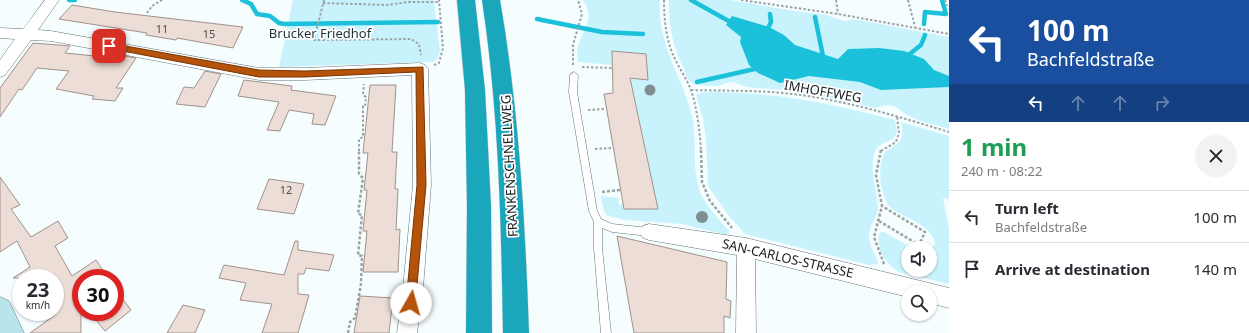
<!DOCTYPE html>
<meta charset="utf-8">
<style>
:root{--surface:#fff;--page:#f2f2f3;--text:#2b2b33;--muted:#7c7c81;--line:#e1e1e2}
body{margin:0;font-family:"Noto Sans",sans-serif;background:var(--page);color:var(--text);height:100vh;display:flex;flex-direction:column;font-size:15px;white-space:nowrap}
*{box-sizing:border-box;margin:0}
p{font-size:13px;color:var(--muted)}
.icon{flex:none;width:22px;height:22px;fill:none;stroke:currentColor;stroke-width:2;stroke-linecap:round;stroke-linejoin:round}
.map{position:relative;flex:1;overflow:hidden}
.sheet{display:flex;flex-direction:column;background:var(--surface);width:300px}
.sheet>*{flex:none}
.banner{background:#1a4fa0;color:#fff;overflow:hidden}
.buttons{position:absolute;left:901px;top:241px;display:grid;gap:8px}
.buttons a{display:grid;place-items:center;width:36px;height:36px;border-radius:50%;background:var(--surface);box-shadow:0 1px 3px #0004;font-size:20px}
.speed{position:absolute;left:12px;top:269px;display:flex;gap:8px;font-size:20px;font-weight:700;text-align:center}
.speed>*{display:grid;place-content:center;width:52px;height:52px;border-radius:50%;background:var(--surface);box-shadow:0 1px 3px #0004;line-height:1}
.speed small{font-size:10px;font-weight:400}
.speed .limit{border:6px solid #d22;background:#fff;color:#111}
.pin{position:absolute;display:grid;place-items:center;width:34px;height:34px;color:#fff;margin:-17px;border-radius:8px;box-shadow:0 2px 6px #0006}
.me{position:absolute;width:44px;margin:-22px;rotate:7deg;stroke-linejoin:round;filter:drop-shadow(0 0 3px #0008)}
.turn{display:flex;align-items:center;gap:14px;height:84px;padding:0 12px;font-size:18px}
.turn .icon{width:52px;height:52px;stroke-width:2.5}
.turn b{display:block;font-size:28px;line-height:34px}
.lanes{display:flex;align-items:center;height:38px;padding:0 12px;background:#0003;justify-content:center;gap:20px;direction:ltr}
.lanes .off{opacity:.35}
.round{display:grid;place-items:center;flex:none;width:42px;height:42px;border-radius:21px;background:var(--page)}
.summary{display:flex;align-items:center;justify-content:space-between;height:68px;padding:0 12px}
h1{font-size:24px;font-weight:700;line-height:30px;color:#1e9e55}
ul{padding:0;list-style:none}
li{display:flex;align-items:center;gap:12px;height:52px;padding:0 12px;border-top:1px solid var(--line)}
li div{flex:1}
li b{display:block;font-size:15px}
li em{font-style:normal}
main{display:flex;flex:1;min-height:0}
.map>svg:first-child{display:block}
</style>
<main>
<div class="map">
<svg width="949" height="333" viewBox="0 0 949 333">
<rect width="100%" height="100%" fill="#f6fdfe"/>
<path fill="#c8f3fc" d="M293,0H434L440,51L437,59L432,62L279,67Z
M583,0H660C657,48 684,77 693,120C697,145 691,172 702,196C709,209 720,221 730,232L726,235L682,224L625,220L606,215L603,207L601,196L618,198L619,205L623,204L624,209H658L634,94L630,93L628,78L648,80L646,54L612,51V65L578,62C578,59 577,55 577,52C578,34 598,21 583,0Z
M669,0H730L795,11L826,15L844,21L853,19L875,23L949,37V129C937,125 924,123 913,118C897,112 898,100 876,108L797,91L746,87L734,82L725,83L719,86L694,85C688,81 686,75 684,69C673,47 668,25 669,0Z
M703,92C769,91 831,103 895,120L897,132L893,139C890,141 885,142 882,144C863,155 879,194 878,209C877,217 872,222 870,229C866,240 874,252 878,262L877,264L869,265L745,234L729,216L708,186L706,138L703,119L696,95Z
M901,122L949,136V199L943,198L949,229V284L899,272C886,264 877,251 879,235L881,232H884L912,248H908V270H930V248L935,244C931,223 904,219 890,207C879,192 877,168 885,152C900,142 905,142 901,122Z"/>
<path fill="#1bc1da" d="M732,16L769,27L784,35L795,45L838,59L848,49L879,48L904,51L924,59L934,70L949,76V87L881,90L860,82L809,76L780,83L758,73L749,65L740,42L741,37L726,25Z"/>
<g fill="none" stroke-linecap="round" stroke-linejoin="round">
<path stroke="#1bc1da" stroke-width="4.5" d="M69,0H75
M242,0L251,4L257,14L270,16L279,23L284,24L438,22
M691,0L734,24
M815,17L824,61
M537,19L602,32L643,34
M924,24L925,12L946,14L942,0
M766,32L771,22L770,14
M906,57L921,45L925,35
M697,82L759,68"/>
</g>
<path fill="#ecddd6" stroke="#9f928b" d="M72,5L115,12L243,27L233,48L177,38L176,40L146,35L147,33L59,19Z
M33,43L70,46L65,53L95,56L98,51L136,58L116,88H123L115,101L92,99L94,96L56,89L69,71L37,68L22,90L19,89L0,117V88Z
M612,51L646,54L648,80L630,78L658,209H624L604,94L613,93Z
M205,71L221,74L205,107L176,104L184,87L194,88Z
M244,80L292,86L291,90L336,96L325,125L312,124L314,114L289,110L280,131L267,130L279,102L238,96Z
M370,85H396L392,152H397L395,189H398L396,230L400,229L398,272H363L367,231H363L367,190H364L368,153H363Z
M0,177L20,205L11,209L31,237L58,221L68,238L55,246L72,276L96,260L108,278H81V333H30L55,315V278H13L30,267L17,241L0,252Z
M269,179L304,184L294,214L257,209Z
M617,236L727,262L726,299L731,301L730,318L724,316V333H634Z
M295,241H298V250L334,255L329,271L306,268L304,274H298V294L309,295L298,333H262L272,304L240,300L246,283L219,278L224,265L284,275Z
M115,289L131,310L105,331L94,318L102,312H115Z
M360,296L393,298L389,333H354Z
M183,305L205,310L195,333H167Z"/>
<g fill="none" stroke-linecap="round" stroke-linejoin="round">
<defs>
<path id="lane" d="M574,72L578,75L577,92L597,211L601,219L612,224L649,228L652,229L653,232L652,235L649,236L612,232L602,228V248L611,333H601L594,248V222L589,211L569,92L570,75Z"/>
<path id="street" d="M45,0H59L38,30L51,31L259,68H305L420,63L425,65L428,69L431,185L423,288L417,333H397L403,288L413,185L412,75L305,80H259L51,41L31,40L5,75L0,77V60L15,39L0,38V28L23,29Z
M649,224L746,238L949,288V308L930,303V292H908V297L755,259L756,333H736L737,255L649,240L643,238L640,232L643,226Z"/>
<path id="secondary" d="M0,297L9,301L24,333H0Z"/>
<path id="highway" d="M457,0H475L485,90L491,207L492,333H466L467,207L465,90Z
M482,0H500C519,110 525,221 529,333H503C501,221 499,111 482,0Z"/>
</defs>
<use href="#lane" stroke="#637275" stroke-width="1"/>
<use href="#street" stroke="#637275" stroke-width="1"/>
<use href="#secondary" stroke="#637275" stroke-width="1"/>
<use href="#highway" stroke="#d5d6d7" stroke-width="1"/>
<path stroke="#9ca3a4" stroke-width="2" stroke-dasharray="2.5 2" stroke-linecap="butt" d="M324,0L314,40L411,39L419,44L421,55
M664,0C664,20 666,39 674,57C679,68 687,79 691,90C697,108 700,132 701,151
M741,0L838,14L949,34
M836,0L838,14
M908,0L915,27
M945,0L947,6
M323,3L387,5L408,2H439
M147,13L152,6L162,0
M434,65L439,63L443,48L439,0
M573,65V45L582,14L578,0
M582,67L612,68
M691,90C728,91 765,90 801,95C851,102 900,117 949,132
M588,110L606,109
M595,149L613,148
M359,151V139L363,137V106H365L366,97L363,95L364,84
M881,151L896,142L899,133L897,116"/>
<path stroke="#9ca3a4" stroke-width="2.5" stroke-dasharray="3 2" stroke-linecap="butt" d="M701,150L702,182L710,201L732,228
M881,150L876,175L882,206L874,237L884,264
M602,192L620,190
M879,221L919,245L925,232L882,206
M348,333L350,322L355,318L361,284L362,256L358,255L362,215L358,214L363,178L359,174V150"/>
<use href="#lane" fill="#fff" fill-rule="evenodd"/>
<use href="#street" fill="#fff" fill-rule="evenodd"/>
<use href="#secondary" fill="#bae4eb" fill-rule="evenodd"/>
<use href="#highway" fill="#1aa6bb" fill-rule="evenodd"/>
</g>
<g fill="#7e8e91">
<circle cx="650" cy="90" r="5.5"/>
<circle cx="702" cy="217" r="6"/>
</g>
<path fill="#b45309" stroke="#753606" d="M109,43L259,70L305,71L423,67L426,185L415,307L411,308L408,307L406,303L417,185L416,72L305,77H259L107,48V44Z"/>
<g text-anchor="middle" stroke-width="3.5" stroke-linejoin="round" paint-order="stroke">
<g font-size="11" fill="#4d4e4e">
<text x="162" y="33">11</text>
<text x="209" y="38">15</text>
<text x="286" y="194">12</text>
</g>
<g font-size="13" fill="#1c3438" stroke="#fff">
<text x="320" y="38">Brucker Friedhof</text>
</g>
<g font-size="13" fill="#181e20" stroke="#fff">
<text transform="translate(823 91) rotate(10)" y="5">IMHOFFWEG</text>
<text transform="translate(509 166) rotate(-93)" y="5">FRANKENSCHNELLWEG</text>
<text transform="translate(788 258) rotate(13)" y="5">SAN-CARLOS-STRASSE</text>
</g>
</g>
</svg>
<div class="buttons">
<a><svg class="icon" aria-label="sound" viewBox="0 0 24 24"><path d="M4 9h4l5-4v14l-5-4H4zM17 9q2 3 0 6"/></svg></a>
<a><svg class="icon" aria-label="search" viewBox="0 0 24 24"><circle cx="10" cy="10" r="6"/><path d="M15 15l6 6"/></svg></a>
</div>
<div class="speed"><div>23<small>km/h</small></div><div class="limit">30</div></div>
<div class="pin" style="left:109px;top:46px;background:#d93025"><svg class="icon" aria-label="arrive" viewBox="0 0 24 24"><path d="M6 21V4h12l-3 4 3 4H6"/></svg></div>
<svg class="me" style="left:411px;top:303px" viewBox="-20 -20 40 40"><circle r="19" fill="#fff"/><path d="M0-13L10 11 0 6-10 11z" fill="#b45309"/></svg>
</div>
<section class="sheet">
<div class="banner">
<div class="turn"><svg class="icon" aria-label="left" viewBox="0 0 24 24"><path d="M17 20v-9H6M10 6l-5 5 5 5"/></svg><div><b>100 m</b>Bachfeldstraße</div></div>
<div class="lanes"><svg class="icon" aria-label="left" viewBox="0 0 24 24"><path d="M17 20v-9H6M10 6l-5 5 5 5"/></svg><svg class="icon off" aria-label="ahead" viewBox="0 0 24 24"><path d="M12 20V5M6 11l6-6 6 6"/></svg><svg class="icon off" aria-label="ahead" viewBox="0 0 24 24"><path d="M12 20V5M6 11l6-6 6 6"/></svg><svg class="icon off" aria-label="right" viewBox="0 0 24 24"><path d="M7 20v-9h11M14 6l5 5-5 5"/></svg></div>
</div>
<div class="summary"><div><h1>1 min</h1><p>240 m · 08:22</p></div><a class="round"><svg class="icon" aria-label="close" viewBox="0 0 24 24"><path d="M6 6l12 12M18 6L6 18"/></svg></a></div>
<ul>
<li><svg class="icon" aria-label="left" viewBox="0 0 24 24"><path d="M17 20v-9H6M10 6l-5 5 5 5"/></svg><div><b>Turn left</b><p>Bachfeldstraße</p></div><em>100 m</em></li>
<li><svg class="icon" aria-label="arrive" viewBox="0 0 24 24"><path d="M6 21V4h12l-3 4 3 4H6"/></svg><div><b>Arrive at destination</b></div><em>140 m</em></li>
</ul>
</section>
</main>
